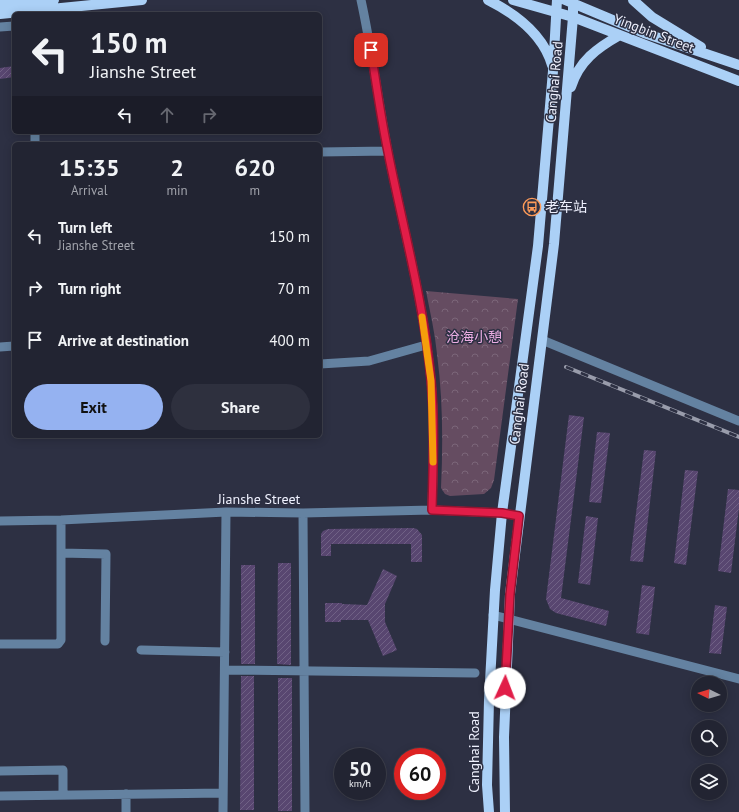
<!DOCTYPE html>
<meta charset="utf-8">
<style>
:root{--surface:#222432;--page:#2e303e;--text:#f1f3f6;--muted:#a2a4ac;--line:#3f414d;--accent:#95b2f1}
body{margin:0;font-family:"PT Sans","Noto Sans SC",sans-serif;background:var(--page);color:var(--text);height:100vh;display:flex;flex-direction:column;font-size:15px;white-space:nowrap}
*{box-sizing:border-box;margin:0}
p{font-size:13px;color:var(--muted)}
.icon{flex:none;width:22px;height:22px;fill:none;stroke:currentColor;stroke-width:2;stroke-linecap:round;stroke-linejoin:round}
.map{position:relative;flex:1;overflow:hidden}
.sheet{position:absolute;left:12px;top:142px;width:310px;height:296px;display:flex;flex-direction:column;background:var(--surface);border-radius:6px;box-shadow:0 2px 10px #0003,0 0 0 1px var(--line)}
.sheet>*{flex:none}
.banner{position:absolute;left:12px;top:12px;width:310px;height:122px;border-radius:6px;box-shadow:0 2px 10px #0003,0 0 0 1px var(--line);background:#222432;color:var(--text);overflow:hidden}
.needle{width:26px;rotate:275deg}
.buttons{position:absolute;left:691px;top:676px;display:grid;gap:8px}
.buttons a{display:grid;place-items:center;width:36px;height:36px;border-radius:50%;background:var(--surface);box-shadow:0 2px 10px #0003,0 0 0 1px var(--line);font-size:20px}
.speed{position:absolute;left:334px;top:748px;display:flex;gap:8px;font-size:20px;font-weight:700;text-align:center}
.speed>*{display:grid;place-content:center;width:52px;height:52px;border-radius:50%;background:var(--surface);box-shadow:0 2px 10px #0003,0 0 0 1px var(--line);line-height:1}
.speed small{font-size:10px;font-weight:400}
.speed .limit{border:6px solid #d22;background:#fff;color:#111}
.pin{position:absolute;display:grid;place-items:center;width:34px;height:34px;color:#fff;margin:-17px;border-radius:8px;box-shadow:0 2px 6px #0006}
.me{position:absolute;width:44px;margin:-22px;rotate:2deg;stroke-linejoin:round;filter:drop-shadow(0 0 3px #0008)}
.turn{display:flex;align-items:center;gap:14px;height:84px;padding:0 12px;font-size:18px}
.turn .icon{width:52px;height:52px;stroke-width:2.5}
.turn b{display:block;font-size:28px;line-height:34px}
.lanes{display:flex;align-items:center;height:38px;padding:0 12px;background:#0003;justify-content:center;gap:20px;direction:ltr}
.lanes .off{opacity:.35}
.eta{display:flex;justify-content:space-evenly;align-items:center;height:68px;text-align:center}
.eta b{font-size:24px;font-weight:700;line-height:28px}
.action{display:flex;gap:8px;margin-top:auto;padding:8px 12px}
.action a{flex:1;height:46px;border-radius:24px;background:var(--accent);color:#111;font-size:16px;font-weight:700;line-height:46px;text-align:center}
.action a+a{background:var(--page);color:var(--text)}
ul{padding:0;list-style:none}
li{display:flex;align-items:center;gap:12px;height:52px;padding:0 12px}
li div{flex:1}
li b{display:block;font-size:15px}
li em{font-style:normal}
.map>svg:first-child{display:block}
</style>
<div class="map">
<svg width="739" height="812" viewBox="0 0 739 812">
<defs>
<pattern id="park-crowns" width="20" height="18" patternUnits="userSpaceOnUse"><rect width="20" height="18" fill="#654c61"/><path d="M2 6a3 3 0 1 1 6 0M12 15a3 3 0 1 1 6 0" fill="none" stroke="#7b6679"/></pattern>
<pattern id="building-hatch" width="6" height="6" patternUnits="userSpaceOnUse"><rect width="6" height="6" fill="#584670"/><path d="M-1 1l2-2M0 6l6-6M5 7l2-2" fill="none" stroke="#706185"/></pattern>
</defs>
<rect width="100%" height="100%" fill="#2d3043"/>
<path fill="url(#park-crowns)" d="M426,291L518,299L494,480L491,488L484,494L450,496L445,494L441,488C443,444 443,399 437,354C435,333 430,312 426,291Z"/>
<path fill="url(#building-hatch)" d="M14,66V77L0,79V68Z
M569,415L584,417L561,598L609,611L606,626L556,613L550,609L546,599Z
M597,432L610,433L601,503L589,502Z
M644,450L656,451L643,562L630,561Z
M685,470L698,471L686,565L674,563Z
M728,489L739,490V508L731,573L718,571Z
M586,516L598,518L590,585L578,583Z
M413,528L417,529L422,535V562H411V544H331V556H321V534L323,531L328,529Z
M278,563H291V665L277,664Z
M241,565H255V664H241Z
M383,569L397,576L385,604V622L397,650L383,656L368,620H341V622H325V603H342V604L367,605Z
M642,585L655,587L649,635L636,633Z
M715,605L727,607L721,654L709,653Z
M241,676H254V810H240Z
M278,678H292V811H278Z"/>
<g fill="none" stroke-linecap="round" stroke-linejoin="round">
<path stroke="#6482a1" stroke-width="9" d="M361,0C372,50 378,101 388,152C403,228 424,303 431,380C435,423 433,467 432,510
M0,27L14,26
M35,144V132
M320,152L388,151
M542,340L739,421
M0,347L14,346
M320,364L369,361L426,345
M303,513L305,812
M0,521L61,520L226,512L303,513L432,510L502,513L519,516
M61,553L106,554L105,641
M493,615L739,679
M0,644H58L61,640V520
M141,650L225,652
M225,670L475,673
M0,771L63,770V795
M126,794V812
M0,796L223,793
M223,812L226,512"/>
<path stroke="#abd0f6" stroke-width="10" d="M488,0C516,14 543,34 552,65
M513,0L573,17L739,81
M565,0L644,33L739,65
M633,0L652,17L701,47
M0,5L54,0
M0,14L142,0
M571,87C579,61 597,48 620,35
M489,812L487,785L489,700L495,590L502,513L538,246L553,71L557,0
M505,812L504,737L510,594L554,244L573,17V0"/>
<defs>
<path id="rail" d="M566,367L739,437"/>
</defs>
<use href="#rail" stroke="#999cab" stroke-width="4"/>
<use href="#rail" stroke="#2d3043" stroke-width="2.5" stroke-dasharray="8" stroke-linecap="butt"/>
</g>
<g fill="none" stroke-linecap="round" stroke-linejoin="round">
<defs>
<path id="route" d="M371,50C376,84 381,118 388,152C403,228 424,303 431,380C435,423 433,467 432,510L502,513L519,516L510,594L505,688"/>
</defs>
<use href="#route" stroke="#92132f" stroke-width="10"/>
<use href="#route" stroke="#e11d48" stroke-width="7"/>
<path stroke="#f59e0b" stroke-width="7" d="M422,317L431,381L433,462"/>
</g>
<defs>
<symbol id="bus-ring" viewBox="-11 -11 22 22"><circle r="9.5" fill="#2d3043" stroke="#fe9b59" stroke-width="1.5"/><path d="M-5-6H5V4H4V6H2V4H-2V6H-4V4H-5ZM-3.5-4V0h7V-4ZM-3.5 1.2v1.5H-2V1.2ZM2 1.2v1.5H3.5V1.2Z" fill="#fe9b59"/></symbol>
</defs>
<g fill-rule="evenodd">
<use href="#bus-ring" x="522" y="197" width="20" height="20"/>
</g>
<g text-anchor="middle" stroke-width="3" stroke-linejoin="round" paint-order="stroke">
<g font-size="14" fill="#eef0fd" stroke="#2d3043">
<text transform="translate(654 33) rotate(21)" y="5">Yingbin Street</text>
<text transform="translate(554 82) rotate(-85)" y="5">Canghai Road</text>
<text transform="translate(519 404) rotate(-83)" y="5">Canghai Road</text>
<text x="259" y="504">Jianshe Street</text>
<text transform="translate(474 752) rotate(-90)" y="5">Canghai Road</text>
</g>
<g font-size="14" fill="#eef0fd" stroke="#2d3043" text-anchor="start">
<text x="545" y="212">老车站</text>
</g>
<g font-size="14" fill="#ebade3" stroke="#2d3043">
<text x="474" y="342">沧海小憩</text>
</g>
</g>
</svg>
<div class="buttons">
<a><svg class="needle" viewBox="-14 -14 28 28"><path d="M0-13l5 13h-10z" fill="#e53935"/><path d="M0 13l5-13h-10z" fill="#a2a4ac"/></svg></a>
<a><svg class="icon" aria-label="search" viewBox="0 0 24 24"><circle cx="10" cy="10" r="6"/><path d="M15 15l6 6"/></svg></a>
<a><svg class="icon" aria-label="layers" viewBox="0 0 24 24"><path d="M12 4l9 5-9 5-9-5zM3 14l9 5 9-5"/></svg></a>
</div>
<div class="speed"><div>50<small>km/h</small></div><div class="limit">60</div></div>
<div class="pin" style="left:371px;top:50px;background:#d93025"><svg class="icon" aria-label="arrive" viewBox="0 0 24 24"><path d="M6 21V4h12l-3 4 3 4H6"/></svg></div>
<svg class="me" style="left:505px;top:688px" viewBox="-20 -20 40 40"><circle r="19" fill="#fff"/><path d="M0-13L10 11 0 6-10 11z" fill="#e11d48"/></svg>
<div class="banner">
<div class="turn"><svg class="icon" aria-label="left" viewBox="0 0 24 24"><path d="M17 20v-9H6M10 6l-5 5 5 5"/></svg><div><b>150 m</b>Jianshe Street</div></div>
<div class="lanes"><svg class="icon" aria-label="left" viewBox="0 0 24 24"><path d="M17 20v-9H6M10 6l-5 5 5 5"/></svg><svg class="icon off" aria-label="ahead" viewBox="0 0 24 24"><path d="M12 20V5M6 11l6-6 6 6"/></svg><svg class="icon off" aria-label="right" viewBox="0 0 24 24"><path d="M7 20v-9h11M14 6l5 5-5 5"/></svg></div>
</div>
<section class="sheet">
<div class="eta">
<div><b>15:35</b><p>Arrival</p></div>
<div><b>2</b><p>min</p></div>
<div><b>620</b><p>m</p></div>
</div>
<ul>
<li><svg class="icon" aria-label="left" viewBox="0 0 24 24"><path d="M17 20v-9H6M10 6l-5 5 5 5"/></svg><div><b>Turn left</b><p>Jianshe Street</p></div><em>150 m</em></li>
<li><svg class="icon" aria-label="right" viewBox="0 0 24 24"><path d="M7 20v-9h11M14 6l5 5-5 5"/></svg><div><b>Turn right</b></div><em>70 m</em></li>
<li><svg class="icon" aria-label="arrive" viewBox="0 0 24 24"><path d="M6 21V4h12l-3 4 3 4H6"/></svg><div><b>Arrive at destination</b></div><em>400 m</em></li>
</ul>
<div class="action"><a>Exit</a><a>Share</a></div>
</section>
</div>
